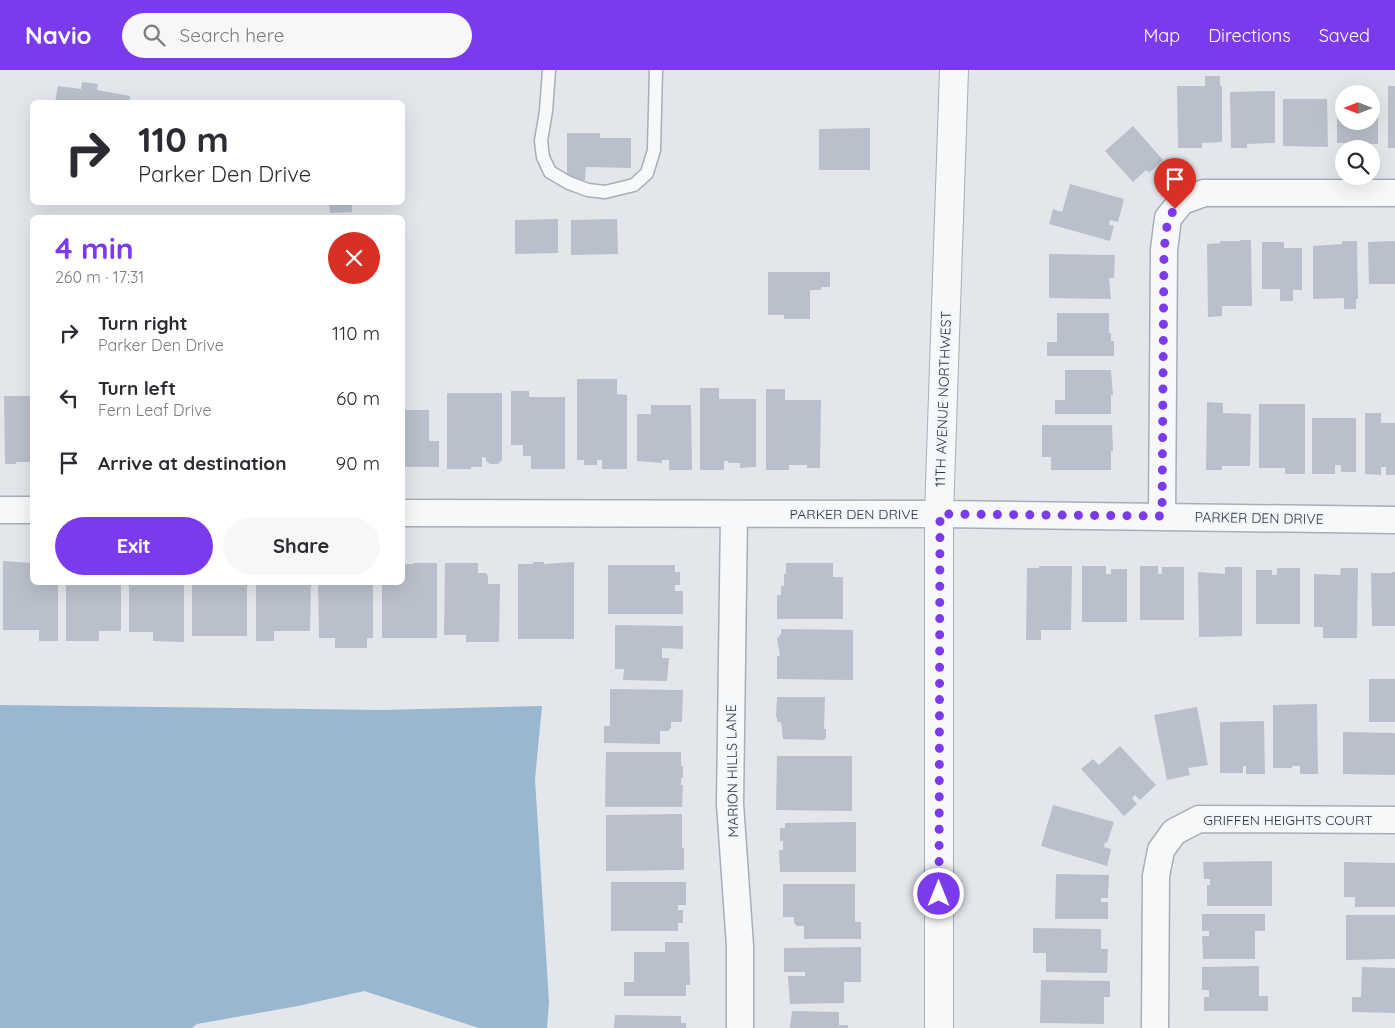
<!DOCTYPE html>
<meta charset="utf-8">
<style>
:root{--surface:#fff;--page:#f7f7f7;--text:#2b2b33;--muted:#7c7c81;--accent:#7c3aed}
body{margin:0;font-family:Quicksand,sans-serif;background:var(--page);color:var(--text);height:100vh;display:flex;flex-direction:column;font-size:19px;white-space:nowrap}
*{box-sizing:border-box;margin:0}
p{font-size:16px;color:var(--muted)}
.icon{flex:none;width:28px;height:28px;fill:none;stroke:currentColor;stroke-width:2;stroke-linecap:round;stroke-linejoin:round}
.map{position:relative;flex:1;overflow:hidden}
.drawer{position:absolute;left:30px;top:145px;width:375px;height:370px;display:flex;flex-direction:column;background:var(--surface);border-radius:8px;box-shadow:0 5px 20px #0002}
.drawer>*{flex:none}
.guide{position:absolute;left:30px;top:30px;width:375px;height:105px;border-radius:8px;box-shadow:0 5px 20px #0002;background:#fff;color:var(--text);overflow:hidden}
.needle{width:32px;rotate:270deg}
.tools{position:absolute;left:1335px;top:15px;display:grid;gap:10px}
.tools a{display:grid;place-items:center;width:45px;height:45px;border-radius:50%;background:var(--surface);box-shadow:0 5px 20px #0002;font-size:25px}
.pin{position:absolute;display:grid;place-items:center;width:42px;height:42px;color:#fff;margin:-51px -21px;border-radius:50% 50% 50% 0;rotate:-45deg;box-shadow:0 0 5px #0007}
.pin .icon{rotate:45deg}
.me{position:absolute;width:55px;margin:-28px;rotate:0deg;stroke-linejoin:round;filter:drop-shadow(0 0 4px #0008)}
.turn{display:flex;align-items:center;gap:18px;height:105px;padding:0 25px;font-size:22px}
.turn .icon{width:65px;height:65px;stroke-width:2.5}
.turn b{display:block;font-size:35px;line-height:42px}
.round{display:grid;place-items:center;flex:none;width:52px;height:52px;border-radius:26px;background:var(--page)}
.summary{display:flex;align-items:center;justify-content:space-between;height:85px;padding:0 25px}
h1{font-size:30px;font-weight:700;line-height:38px;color:var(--accent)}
.primary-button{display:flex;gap:10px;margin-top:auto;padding:10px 25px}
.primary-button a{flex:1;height:58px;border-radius:30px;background:var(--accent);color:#fff;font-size:20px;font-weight:700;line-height:58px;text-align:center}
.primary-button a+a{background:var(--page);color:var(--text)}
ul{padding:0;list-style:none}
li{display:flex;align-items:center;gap:15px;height:65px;padding:0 25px}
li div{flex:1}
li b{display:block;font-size:19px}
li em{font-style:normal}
header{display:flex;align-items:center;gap:30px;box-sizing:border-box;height:70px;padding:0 25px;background:var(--accent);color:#fff}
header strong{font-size:24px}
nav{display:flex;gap:28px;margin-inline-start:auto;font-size:18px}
.search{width:350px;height:45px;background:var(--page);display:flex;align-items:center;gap:12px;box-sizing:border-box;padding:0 18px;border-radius:28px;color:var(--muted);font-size:19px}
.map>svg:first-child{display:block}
</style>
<header>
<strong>Navio</strong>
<div class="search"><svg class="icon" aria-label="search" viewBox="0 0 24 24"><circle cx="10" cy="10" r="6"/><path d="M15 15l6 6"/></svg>Search here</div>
<nav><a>Map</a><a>Directions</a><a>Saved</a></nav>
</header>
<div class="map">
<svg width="1395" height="958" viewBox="0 0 1395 958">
<rect width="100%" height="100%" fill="#e3e7ec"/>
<path fill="#9ab7d0" d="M0,635L382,640L542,636L535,709L549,932L547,958H479L364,921L298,936L197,954L192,958H0Z"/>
<path fill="#b9c0cb" d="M1205,6H1220V16H1222V72L1202,73V78H1178L1177,16H1205Z
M82,12L98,14L97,20L130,26V32H55L58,16L81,19Z
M1388,16H1395V78H1388Z
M1275,21V73L1247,74V78H1231L1230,22Z
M1283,29H1327L1328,77L1283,76Z
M1337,31H1344V51H1371V31H1378V74H1367V77H1356V73H1337Z
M1133,56L1163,90L1149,103L1146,100L1133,112L1105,81Z
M870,58V100H819V59Z
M567,63H600V68H631V98L586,97L585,110H567Z
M1070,114L1124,129L1118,152L1110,150L1109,155L1114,156L1110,171L1049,154L1053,139L1062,142Z
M329,132H352V142L330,143Z
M558,149V183L515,184V150Z
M617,149L618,184L571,185V150Z
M1240,170H1251L1252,236H1222V246L1208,247L1207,174L1220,173V171H1240Z
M1342,171H1357L1358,229H1356V239H1344V228L1313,229V176L1342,174Z
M1395,171V214H1369L1368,172Z
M1262,172H1284V178H1302V220H1293V231H1280V219H1262Z
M1049,184L1115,185L1114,208H1109L1111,229L1049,228Z
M768,202H830V217H821V220H810V249H784V245H768Z
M1057,243H1109V263H1111V271H1114V286H1047V272H1057Z
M1065,300H1111L1113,325H1111V344H1055V330H1065Z
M577,309H617V324L627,325V399H602V390H597V395H584V390H577Z
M700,318H719V329H756V397L740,398V393H728V391H724V400H700Z
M766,319H785V330H821L820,398H807V395H789V400H766Z
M511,321H529V327H565V399H531V386H523V375H511Z
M447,323H502V390L498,394H490L486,391V388L482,387V397H471V399H447Z
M4,326H32V392H16V394H5Z
M1207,332L1223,333V343L1251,344L1250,396H1222V400H1206Z
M1259,334H1305V404H1285V398H1259Z
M651,335H691L692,400H669V390H662V393L637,391V344H651Z
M402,340H429V371H439V397H402Z
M1365,343H1381V353H1395V405H1386V397H1381V405L1365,404Z
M1312,348H1356V402H1341V395H1335V404H1312Z
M1042,355H1112L1113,381H1111V400H1051V387H1042Z
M3,491L32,493V512H58V571H39V560H3Z
M533,492H544V494L574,492V569H518V494H533Z
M413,493H437V568H382V512H402L403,494H413Z
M445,493H478V503H486L488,506V514H500L499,572H466V565H444Z
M786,493H833V507H843V549H777V525H781V516H784V504H786Z
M608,495H675V502H680V515H675V521H683V544H608Z
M1039,496H1072L1071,560H1041V570H1026L1027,498H1039Z
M1082,496H1106V504H1111V499H1127V552H1082Z
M1140,496H1158V504H1162V497H1184V550H1140Z
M1225,497H1242V566L1199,567L1198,502L1225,504Z
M1277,498H1300V554H1256V500H1272V505H1277Z
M1341,498H1358L1357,568H1323V557H1314V504L1340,505Z
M1392,502H1395V556H1372L1371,503H1392Z
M66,512H121V561H99V571H66Z
M129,512H184V572L153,571V562H129Z
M192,512H247V566H192Z
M256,512H311L310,561H274V571H256Z
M318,512H373V568H367V578H335V568H319Z
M615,555L683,556V579L662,578V588H669L667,611L623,610L624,599H615Z
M781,559L853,560V610L777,609V586H780L777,569L781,564Z
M1369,609H1395V652H1369Z
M610,619L683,620L682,652H671V658L668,661H660V674L604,673V656H610Z
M777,627H825L824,659H826V668L824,670L783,669L781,652H777V647H776Z
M1317,634L1318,704H1300V696H1292V698H1273V635Z
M1197,637L1208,695L1188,698L1190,705L1167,710L1154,645Z
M1264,651L1265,704H1246V696H1243V703H1220V652Z
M1343,662L1395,663V705L1343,704Z
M1120,676L1156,715L1140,730L1135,725L1132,728L1137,734L1124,746L1081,699L1093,689L1099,695Z
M606,682H681V696H683V708H681V715H683L682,737H605Z
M777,686H852V741L776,740Z
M1053,735L1114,752L1107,773L1105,772L1104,777L1111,779L1107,796L1041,776Z
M682,744V778H684V800L606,801V745Z
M856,752V802H780L779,780H783V771H780V758H785V753Z
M1272,791V836H1207V815H1210V809H1204L1203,792Z
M1344,792L1395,793V837H1355V827H1344Z
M1056,804L1109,805L1108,828H1101V832H1108V849H1055Z
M611,812H686V835H678V840H683V853H678V861H611Z
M783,814H855V852H861V869H804V856H797L794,853V847H783Z
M1202,844H1265V861H1255V889H1203L1202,866H1209V861H1202Z
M1346,845H1395V889L1346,890Z
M1033,858L1101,859V879H1108L1107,903L1046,902V883H1033Z
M665,872H689L690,915H686V926H624V912H634V882H665Z
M861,877V912H844V933L790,934L788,906H805V902H784V878Z
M1259,896V926H1268V941H1204V927H1209V920H1202V897Z
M1362,897L1395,898V943L1352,942V927H1361Z
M1041,910L1110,911V927H1104V954L1040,953Z
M792,941L839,942V955H848V958H790Z
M615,945L681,946V953H686V958H614Z"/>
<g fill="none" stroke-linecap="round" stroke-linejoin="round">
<defs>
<path id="service" d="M549,0L546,41L541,71L543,87L550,102L569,113L588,120L605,122L634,115L647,103L654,80L656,0"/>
<path id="minor" d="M0,440H32
M402,443L939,444L1395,450
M734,444L730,734L740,876V958
M1162,447L1164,180L1168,148L1182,131L1204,123H1395
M1155,958L1156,806L1161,780L1174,762L1199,749L1395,750"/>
<path id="tertiary" d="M939,958V444L954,0"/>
</defs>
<use href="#service" stroke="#a7aeb7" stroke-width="15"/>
<use href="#minor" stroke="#a7aeb7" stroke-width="29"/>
<use href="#tertiary" stroke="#a7aeb7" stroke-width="30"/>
<use href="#service" stroke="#f6f8fa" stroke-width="12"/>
<use href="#minor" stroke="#f6f8fa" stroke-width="26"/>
<use href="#tertiary" stroke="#f6f8fa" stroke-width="28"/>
</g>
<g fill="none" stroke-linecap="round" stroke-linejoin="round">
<path stroke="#7c3aed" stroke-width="9" stroke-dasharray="0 16.2" d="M939,824L940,444L1162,446L1164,180L1168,148L1175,139"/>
</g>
<g text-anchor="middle" stroke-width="4.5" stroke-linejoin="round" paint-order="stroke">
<g font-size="14" fill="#283547" stroke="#f3f6f9">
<text transform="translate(943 329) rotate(-88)" y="5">11TH AVENUE NORTHWEST</text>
<text x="854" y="449">PARKER DEN DRIVE</text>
<text transform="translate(1259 448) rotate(1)" y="5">PARKER DEN DRIVE</text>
<text transform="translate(732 701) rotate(-91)" y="5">MARION HILLS LANE</text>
<text x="1288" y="755">GRIFFEN HEIGHTS COURT</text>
</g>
</g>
</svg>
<div class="tools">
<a><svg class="needle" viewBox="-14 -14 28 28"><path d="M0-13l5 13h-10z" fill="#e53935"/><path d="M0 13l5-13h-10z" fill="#7c7c81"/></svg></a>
<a><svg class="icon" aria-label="search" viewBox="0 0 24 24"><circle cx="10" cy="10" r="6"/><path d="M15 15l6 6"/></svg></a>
</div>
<div class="pin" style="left:1175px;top:139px;background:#d93025"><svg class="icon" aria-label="arrive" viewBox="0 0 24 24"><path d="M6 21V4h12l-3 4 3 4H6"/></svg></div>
<svg class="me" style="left:939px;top:824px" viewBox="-20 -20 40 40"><circle r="17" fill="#7c3aed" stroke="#fff" stroke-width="3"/><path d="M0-11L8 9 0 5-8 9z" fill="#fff"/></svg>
<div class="guide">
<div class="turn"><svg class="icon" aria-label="right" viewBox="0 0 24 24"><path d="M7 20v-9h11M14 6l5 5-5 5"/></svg><div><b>110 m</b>Parker Den Drive</div></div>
</div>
<section class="drawer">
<div class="summary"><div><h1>4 min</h1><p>260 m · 17:31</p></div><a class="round" style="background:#d93025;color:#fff"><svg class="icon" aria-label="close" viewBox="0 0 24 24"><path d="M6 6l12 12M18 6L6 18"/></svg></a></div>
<ul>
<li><svg class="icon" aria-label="right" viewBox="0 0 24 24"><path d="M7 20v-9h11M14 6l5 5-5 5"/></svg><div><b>Turn right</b><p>Parker Den Drive</p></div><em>110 m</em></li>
<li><svg class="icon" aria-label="left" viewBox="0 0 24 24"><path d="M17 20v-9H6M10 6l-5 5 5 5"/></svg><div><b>Turn left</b><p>Fern Leaf Drive</p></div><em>60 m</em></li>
<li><svg class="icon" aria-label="arrive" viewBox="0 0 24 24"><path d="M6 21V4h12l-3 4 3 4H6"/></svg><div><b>Arrive at destination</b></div><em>90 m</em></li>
</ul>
<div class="primary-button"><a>Exit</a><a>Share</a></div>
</section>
</div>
